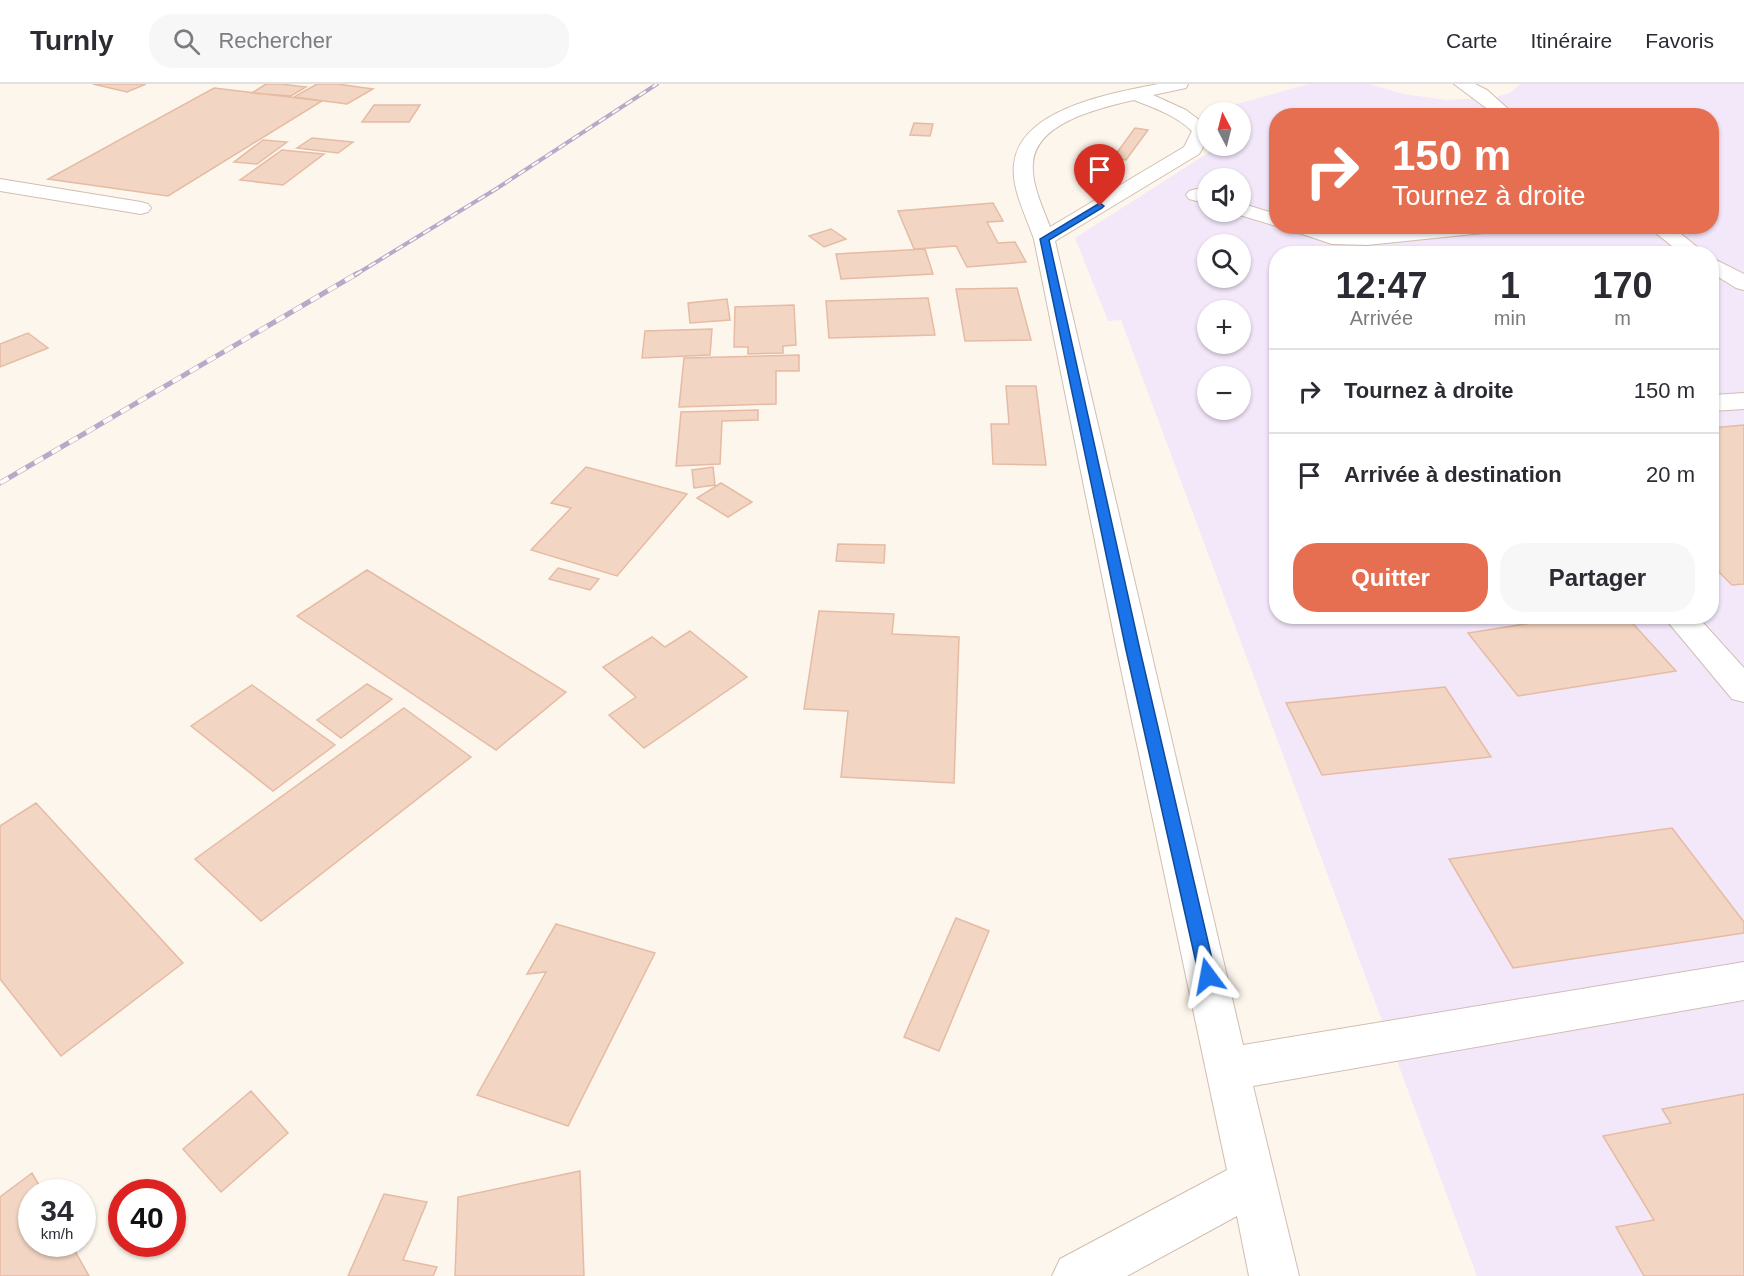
<!DOCTYPE html>
<html lang="fr">
<meta charset="utf-8">
<style>
:root{--surface:#fff;--page:#f7f7f7;--text:#2b2b33;--muted:#7c7c81;--line:#e1e1e2;--accent:#e76f51}
body{margin:0;font-family:Helvetica,sans-serif;background:var(--page);color:var(--text);height:100vh;display:flex;flex-direction:column;font-size:22px;white-space:nowrap}
*{box-sizing:border-box;margin:0}
p{font-size:20px;color:var(--muted)}
.icon{flex:none;width:33px;height:33px;fill:none;stroke:currentColor;stroke-width:2;stroke-linecap:round;stroke-linejoin:round}
.map{position:relative;flex:1;overflow:hidden}
.sheet{position:absolute;left:1269px;top:162px;width:450px;height:378px;display:flex;flex-direction:column;background:var(--surface);border-radius:24px;box-shadow:0 2px 4px #0004}
.sheet>*{flex:none}
.hud{position:absolute;left:1269px;top:24px;width:450px;height:126px;border-radius:24px;box-shadow:0 2px 4px #0004;background:#e76f51;color:#fff;overflow:hidden}
.needle{width:39px;rotate:353deg}
.tools{position:absolute;left:1197px;top:18px;display:grid;gap:12px}
.tools a{display:grid;place-items:center;width:54px;height:54px;border-radius:50%;background:var(--surface);box-shadow:0 2px 4px #0004;font-size:30px}
.speed{position:absolute;left:18px;top:1095px;display:flex;gap:12px;font-size:30px;font-weight:700;text-align:center}
.speed>*{display:grid;place-content:center;width:78px;height:78px;border-radius:50%;background:var(--surface);box-shadow:0 2px 4px #0004;line-height:1}
.speed small{font-size:15px;font-weight:400}
.speed .limit{border:9px solid #d22;background:#fff;color:#111}
.pin{position:absolute;display:grid;place-items:center;width:51px;height:51px;color:#fff;margin:-62px -26px;border-radius:50% 50% 50% 0;rotate:-45deg;box-shadow:0 0 6px #0007}
.pin .icon{rotate:45deg}
.me{position:absolute;width:66px;margin:-33px;rotate:347deg;stroke-linejoin:round;filter:drop-shadow(0 0 4px #0008)}
.turn{display:flex;align-items:center;gap:21px;height:126px;padding:0 24px;font-size:27px}
.turn .icon{width:78px;height:78px;stroke-width:2.5}
.turn b{display:block;font-size:42px;line-height:51px}
.eta{display:flex;justify-content:space-evenly;align-items:center;height:102px;text-align:center}
.eta b{font-size:36px;font-weight:700;line-height:42px}
.action{display:flex;gap:12px;margin-top:auto;padding:12px 24px}
.action a{flex:1;height:69px;border-radius:24px;background:var(--accent);color:#fff;font-size:24px;font-weight:700;line-height:69px;text-align:center}
.action a+a{background:var(--page);color:var(--text)}
ul{padding:0;list-style:none}
li{display:flex;align-items:center;gap:18px;height:84px;padding:0 24px;border-top:2px solid var(--line)}
li div{flex:1}
li b{display:block;font-size:22px}
li em{font-style:normal}
header{display:flex;align-items:center;gap:36px;box-sizing:border-box;height:84px;padding:0 30px;background:var(--surface);border-bottom:2px solid var(--line)}
header strong{font-size:28px}
nav{display:flex;gap:33px;margin-inline-start:auto;font-size:21px}
.search{width:420px;height:54px;background:var(--page);display:flex;align-items:center;gap:15px;box-sizing:border-box;padding:0 21px;border-radius:24px;color:var(--muted);font-size:22px}
.map>svg:first-child{display:block}
</style>
<header>
<strong>Turnly</strong>
<div class="search"><svg class="icon" aria-label="search" viewBox="0 0 24 24"><circle cx="10" cy="10" r="6"/><path d="M15 15l6 6"/></svg>Rechercher</div>
<nav><a>Carte</a><a>Itinéraire</a><a>Favoris</a></nav>
</header>
<div class="map">
<svg width="1744" height="1192" viewBox="0 0 1744 1192">
<rect width="100%" height="100%" fill="#fdf6ec"/>
<path fill="#f3e8fa" fill-rule="evenodd" d="M1309,0H1369L1404,10L1446,16L1496,13L1510,9L1520,0H1744V1192H1477L1121,236L1108,237L1075,154L1219,62H1240V28L1211,27ZM1276,32H1712V142H1276ZM1208,94H1240V128H1208ZM1208,160H1240V194H1208ZM1276,170H1712V532H1276ZM1208,226H1240V260H1208ZM1208,292H1240V326H1208Z"/>
<path fill="#f3d5c3" stroke="#e6bba3" stroke-width="1.5" d="M93,0H146L127,8Z
M266,0H280L306,3L291,12L252,9Z
M317,0H337L373,5L347,20L294,13Z
M214,4L322,17L168,112L48,95Z
M374,21H420L409,38H362Z
M914,39L933,40L930,52L910,51Z
M1135,44L1148,46L1126,76L1113,74Z
M312,54L353,58L338,69L297,64Z
M263,56L287,58L257,80L234,78Z
M282,66L324,70L283,101L240,96Z
M993,119L1003,137L987,138L998,159L1015,158L1026,178L967,183L956,162L914,165L898,127Z
M831,145L846,155L824,163L809,152Z
M925,165L933,190L841,195L836,170Z
M1017,204L1031,256L965,257L956,205Z
M928,214L935,251L829,254L826,217Z
M727,215L730,236L690,239L688,219Z
M794,221L796,261L783,262V269L748,270V263H734L735,223Z
M712,245L710,271L642,274L645,247Z
M28,249L48,264L0,283V260Z
M799,271V287H776V320L679,323L684,274Z
M1006,302H1036L1046,381L993,380L991,340H1009Z
M758,326V336L722,337L720,380L676,382L681,328Z
M1744,341V500L1732,501L1712,481V344Z
M586,383L687,410L617,492L531,466L571,424L551,419Z
M713,383L715,401L694,404L692,386Z
M721,399L752,418L728,433L697,414Z
M838,460L885,461L884,479L836,477Z
M558,484L599,495L590,506L549,495Z
M367,486L566,608L496,666L297,532Z
M819,527L894,530L892,550L959,553L954,699L841,693L848,627L804,625Z
M1576,532H1626L1676,587L1518,612L1468,549Z
M690,547L747,593L644,664L609,631L636,613L603,583L652,553L665,563Z
M367,600L392,615L341,654L317,636Z
M252,601L335,661L273,707L191,642Z
M1445,603L1491,673L1322,691L1286,619Z
M404,624L471,673L261,837L195,775Z
M36,719L183,879L61,972L0,895V742Z
M1672,744L1744,838V849L1513,884L1449,775Z
M956,834L989,847L939,967L904,953Z
M556,840L655,869L568,1042L477,1011L546,888L527,890Z
M251,1007L288,1049L221,1108L183,1065Z
M1744,1010V1192H1644L1616,1143L1654,1136L1603,1052L1671,1039L1662,1025Z
M580,1087L584,1192H455L458,1113Z
M32,1089L43,1108H32V1160H71L89,1192H0V1113Z
M384,1110L427,1118L403,1176L437,1183L433,1192H348Z"/>
<g fill="none" stroke-linecap="round" stroke-linejoin="round">
<defs>
<path id="minor" d="M1158,0H1188L1186,4L1153,11L1186,26L1207,42C1208,52 1205,61 1199,70L1055,157L1243,961L1744,878V916L1253,1002L1299,1192H1249L1237,1132L1127,1192H1052L1060,1175L1227,1086L1117,566L1034,155C1026,132 1011,104 1014,80C1020,24 1114,9 1158,0ZM1134,16C1154,24 1175,31 1192,47L1184,63L1050,143C1043,124 1031,100 1033,79C1036,38 1100,24 1134,16Z
M1454,0H1475L1487,6L1516,32H1497Z
M0,95L141,118L148,120L151,124L148,128L141,130L0,107Z
M1196,105L1208,108V120L1189,115L1186,111L1189,107Z
M1240,119L1276,130V142L1233,129L1232,128H1240Z
M1287,142H1319L1334,148L1367,149L1428,142H1503L1500,146L1493,148L1367,161L1332,160L1290,146Z
M1647,142H1671L1706,170H1682Z
M1712,174L1744,190V206L1736,204L1712,189Z
M1744,309V325L1712,327V311Z
M1663,532H1697L1744,584V618L1732,615Z"/>
</defs>
<use href="#minor" stroke="#d1beb0" stroke-width="2"/>
<use href="#minor" fill="#fff" fill-rule="evenodd"/>
<defs>
<path id="rail-far1" d="M355,191L496,105L657,0"/>
<path id="rail" d="M0,399L358,189"/>
</defs>
<use href="#rail-far1" stroke="#b9a8c9" stroke-width="4"/>
<use href="#rail" stroke="#b9a8c9" stroke-width="5"/>
<use href="#rail-far1" stroke="#fffaf3" stroke-width="2" stroke-dasharray="8" stroke-linecap="butt"/>
<use href="#rail" stroke="#fffaf3" stroke-width="4" stroke-dasharray="10" stroke-linecap="butt"/>
</g>
<path fill="#1a73e8" stroke="#114b97" stroke-width="1.5" d="M1100,119L1104,122L1102,124L1049,156L1140,566L1216,892L1214,897L1208,900L1201,897L1199,892L1126,566L1040,155Z"/>
</svg>
<div class="tools">
<a><svg class="needle" viewBox="-14 -14 28 28"><path d="M0-13l5 13h-10z" fill="#e53935"/><path d="M0 13l5-13h-10z" fill="#7c7c81"/></svg></a>
<a><svg class="icon" aria-label="sound" viewBox="0 0 24 24"><path d="M4 9h4l5-4v14l-5-4H4zM17 9q2 3 0 6"/></svg></a>
<a><svg class="icon" aria-label="search" viewBox="0 0 24 24"><circle cx="10" cy="10" r="6"/><path d="M15 15l6 6"/></svg></a>
<a>+</a>
<a>−</a>
</div>
<div class="speed"><div>34<small>km/h</small></div><div class="limit">40</div></div>
<div class="pin" style="left:1100px;top:122px;background:#d93025"><svg class="icon" aria-label="arrive" viewBox="0 0 24 24"><path d="M6 21V4h12l-3 4 3 4H6"/></svg></div>
<svg class="me" style="left:1208px;top:892px" viewBox="-20 -20 40 40"><path d="M0-17L14 15 0 8-14 15z" fill="#1a73e8" stroke="#fff" stroke-width="4"/></svg>
<div class="hud">
<div class="turn"><svg class="icon" aria-label="right" viewBox="0 0 24 24"><path d="M7 20v-9h11M14 6l5 5-5 5"/></svg><div><b>150 m</b>Tournez à droite</div></div>
</div>
<section class="sheet">
<div class="eta">
<div><b>12:47</b><p>Arrivée</p></div>
<div><b>1</b><p>min</p></div>
<div><b>170</b><p>m</p></div>
</div>
<ul>
<li><svg class="icon" aria-label="right" viewBox="0 0 24 24"><path d="M7 20v-9h11M14 6l5 5-5 5"/></svg><div><b>Tournez à droite</b></div><em>150 m</em></li>
<li><svg class="icon" aria-label="arrive" viewBox="0 0 24 24"><path d="M6 21V4h12l-3 4 3 4H6"/></svg><div><b>Arrivée à destination</b></div><em>20 m</em></li>
</ul>
<div class="action"><a>Quitter</a><a>Partager</a></div>
</section>
</div>
